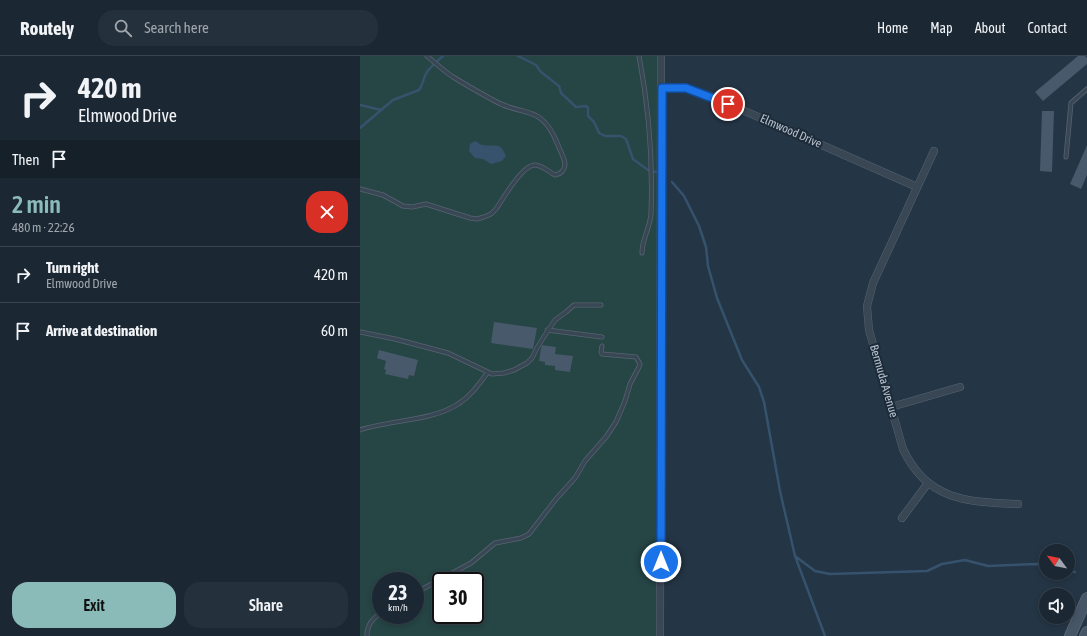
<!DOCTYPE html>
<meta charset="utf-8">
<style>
:root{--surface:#1b2834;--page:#24303c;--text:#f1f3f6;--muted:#a0a6ac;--line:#39444f;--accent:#8bbbb9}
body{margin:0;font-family:"Asap Condensed",sans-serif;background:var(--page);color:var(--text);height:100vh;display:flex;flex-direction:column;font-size:15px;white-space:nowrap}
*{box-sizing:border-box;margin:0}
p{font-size:13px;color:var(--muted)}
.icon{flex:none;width:22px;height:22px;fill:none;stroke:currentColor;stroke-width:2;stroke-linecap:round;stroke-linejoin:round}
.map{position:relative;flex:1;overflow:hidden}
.drawer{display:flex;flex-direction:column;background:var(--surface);width:360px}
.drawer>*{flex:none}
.guide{background:#1b2834;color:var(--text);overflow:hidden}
.needle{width:26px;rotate:302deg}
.tools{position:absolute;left:679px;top:488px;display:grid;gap:8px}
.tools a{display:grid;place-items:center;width:36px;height:36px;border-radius:50%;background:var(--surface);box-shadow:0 2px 6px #0003,0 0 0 1px var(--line);font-size:20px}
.speed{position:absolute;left:12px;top:516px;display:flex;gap:8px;font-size:20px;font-weight:700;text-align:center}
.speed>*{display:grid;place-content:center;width:52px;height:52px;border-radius:50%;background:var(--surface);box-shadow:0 2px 6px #0003,0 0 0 1px var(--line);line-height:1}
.speed small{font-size:10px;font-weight:400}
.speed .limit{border:2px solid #111;border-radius:6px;background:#fff;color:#111}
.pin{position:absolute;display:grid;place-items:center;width:34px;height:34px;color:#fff;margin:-17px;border:2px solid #fff;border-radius:50%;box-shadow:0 1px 4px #0007}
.me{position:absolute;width:44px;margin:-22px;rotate:0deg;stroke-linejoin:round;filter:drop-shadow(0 0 3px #0008)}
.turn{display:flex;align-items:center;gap:14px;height:84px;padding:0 12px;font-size:18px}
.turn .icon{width:52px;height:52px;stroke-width:2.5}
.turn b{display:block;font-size:28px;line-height:34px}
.then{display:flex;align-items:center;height:38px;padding:0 12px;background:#0003;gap:8px;font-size:15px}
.round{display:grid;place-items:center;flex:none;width:42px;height:42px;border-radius:16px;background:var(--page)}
.summary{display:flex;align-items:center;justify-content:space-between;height:68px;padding:0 12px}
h1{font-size:24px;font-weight:600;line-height:30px;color:var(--accent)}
.cta{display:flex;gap:8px;margin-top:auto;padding:8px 12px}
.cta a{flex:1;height:46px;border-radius:16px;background:var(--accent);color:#111;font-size:16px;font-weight:600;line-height:46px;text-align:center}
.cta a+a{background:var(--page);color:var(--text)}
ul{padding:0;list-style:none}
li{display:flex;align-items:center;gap:12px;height:56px;padding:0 12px;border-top:1px solid var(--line)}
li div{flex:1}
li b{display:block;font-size:15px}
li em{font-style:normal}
header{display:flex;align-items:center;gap:24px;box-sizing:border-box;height:56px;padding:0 20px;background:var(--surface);border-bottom:1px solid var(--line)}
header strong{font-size:19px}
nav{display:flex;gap:22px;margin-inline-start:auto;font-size:14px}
.search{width:280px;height:36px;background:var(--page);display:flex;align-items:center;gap:10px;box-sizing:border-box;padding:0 14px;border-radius:16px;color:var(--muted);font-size:15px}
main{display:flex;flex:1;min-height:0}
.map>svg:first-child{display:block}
</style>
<header>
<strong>Routely</strong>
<div class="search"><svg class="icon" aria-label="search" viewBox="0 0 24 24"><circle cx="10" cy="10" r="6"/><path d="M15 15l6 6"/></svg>Search here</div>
<nav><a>Home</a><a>Map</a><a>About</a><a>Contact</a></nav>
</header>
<main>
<section class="drawer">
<div class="guide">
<div class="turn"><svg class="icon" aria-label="right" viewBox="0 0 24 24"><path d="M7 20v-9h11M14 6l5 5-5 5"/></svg><div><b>420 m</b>Elmwood Drive</div></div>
<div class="then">Then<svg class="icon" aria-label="arrive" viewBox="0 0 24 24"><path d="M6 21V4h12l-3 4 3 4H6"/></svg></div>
</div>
<div class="summary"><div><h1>2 min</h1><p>480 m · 22:26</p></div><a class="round" style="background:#d93025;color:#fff"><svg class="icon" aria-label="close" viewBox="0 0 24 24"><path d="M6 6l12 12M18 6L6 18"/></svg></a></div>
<ul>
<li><svg class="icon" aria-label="right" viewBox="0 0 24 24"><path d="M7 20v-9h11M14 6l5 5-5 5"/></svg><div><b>Turn right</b><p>Elmwood Drive</p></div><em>420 m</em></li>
<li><svg class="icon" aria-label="arrive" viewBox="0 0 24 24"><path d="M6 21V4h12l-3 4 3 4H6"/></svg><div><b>Arrive at destination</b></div><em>60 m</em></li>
</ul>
<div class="cta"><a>Exit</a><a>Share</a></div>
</section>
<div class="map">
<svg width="727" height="580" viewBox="0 0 727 580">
<rect width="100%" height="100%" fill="#243545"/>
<path fill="#264545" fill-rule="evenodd" d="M0,0H298L297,580H0ZM21,525H55V559H21ZM81,525H115V559H81Z"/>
<path fill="#36526d" d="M115,85C118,86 120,89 123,89C135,91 140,85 146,100L142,105L131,108L123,103L115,102L109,95L110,88Z"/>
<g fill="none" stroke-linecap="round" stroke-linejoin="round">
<path stroke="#36526d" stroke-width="2.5" d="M158,0L176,9L181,16L199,30L201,37L216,51L226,50L228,52V60L234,66L239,77L245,80H261L266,83L273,103L288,114L296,116
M0,49L21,54
M0,72L33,44L59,34C63,29 63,22 67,16C71,10 78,5 83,0
M312,126L324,140L339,170L346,191L348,210L357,242L382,304L399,331L404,346L420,435L435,500L465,580
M435,500L455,515L470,518L567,515L582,508L605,504L628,510L677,508L686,509
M708,514L715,516"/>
</g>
<path fill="#48596b" d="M718,0H725L727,2V8L683,45L675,36Z
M682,55H694L692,116L680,115Z
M727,89V119L721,133L710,128Z
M134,266L177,272L173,293L131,287Z
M182,289L196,291L195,298L213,300L210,316L195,314V310L185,309V306L179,305L181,292Z
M19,294L58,304L54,320L49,319L48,323L25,318L26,314L24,313L26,305L17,302Z"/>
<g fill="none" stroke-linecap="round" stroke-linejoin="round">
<defs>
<path id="service" d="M279,0C289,52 293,105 291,158C290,172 282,183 282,197
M706,101L711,47L727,33
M0,133L23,139L43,150L52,151L66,148L110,162L117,163L124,161L131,158L136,153C143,143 162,109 175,109C182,109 189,116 195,119C201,118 204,115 205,109C205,102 200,95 198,89C181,46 163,62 133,44C120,37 106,29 93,21C84,15 75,7 67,0
M187,274L242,281
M0,276L35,283L88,297L132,318L144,317L154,314L167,307L172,302L178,290L195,264L206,256L214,249H241
M0,374C29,364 73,365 98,348C111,340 119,328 128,316
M55,537L111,507L135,487L161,482L169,478L196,443L215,422L225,405L246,381L256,366L265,345L270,328L279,311L280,308L276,301L242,298L241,296L242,290
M7,580C7,569 12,563 21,557"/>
<path id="minor" d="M302,32H326L353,41L557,131
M574,95L513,227L507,250L509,274L543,393C567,445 608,446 658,448
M531,351L600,331
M542,462L568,427
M300,580L301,0"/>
<path id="secondary" d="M710,580L727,542
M725,580L727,576"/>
</defs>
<use href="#service" stroke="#576471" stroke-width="5"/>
<use href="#minor" stroke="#576471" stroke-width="8"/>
<use href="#secondary" stroke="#576471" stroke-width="12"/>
<use href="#service" stroke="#394654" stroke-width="3.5"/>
<use href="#minor" stroke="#394654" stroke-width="7"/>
<use href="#secondary" stroke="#465667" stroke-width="10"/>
</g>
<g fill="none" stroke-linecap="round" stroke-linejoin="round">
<defs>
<path id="route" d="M301,506L302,32H326L368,48"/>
</defs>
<use href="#route" stroke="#114b97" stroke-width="10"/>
<use href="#route" stroke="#1a73e8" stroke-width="7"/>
</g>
<g text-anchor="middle" stroke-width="4" stroke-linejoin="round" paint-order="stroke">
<g font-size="12" fill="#b6c1cd" stroke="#1d2b39">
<text transform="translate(431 75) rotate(24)" y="4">Elmwood Drive</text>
<text transform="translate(524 325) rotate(74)" y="4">Bermuda Avenue</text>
</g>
</g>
</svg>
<div class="tools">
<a><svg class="needle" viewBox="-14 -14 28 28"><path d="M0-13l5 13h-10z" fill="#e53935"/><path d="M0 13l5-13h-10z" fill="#a0a6ac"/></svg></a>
<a><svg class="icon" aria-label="sound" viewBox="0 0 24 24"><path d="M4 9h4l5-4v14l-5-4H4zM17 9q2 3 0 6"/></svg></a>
</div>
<div class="speed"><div>23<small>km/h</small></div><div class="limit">30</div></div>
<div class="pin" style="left:368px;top:48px;background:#d93025"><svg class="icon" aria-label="arrive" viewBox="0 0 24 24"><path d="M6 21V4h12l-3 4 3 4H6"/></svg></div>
<svg class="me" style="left:301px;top:506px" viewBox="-20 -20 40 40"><circle r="17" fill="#1a73e8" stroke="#fff" stroke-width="3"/><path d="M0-11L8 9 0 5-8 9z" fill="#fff"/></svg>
</div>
</main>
